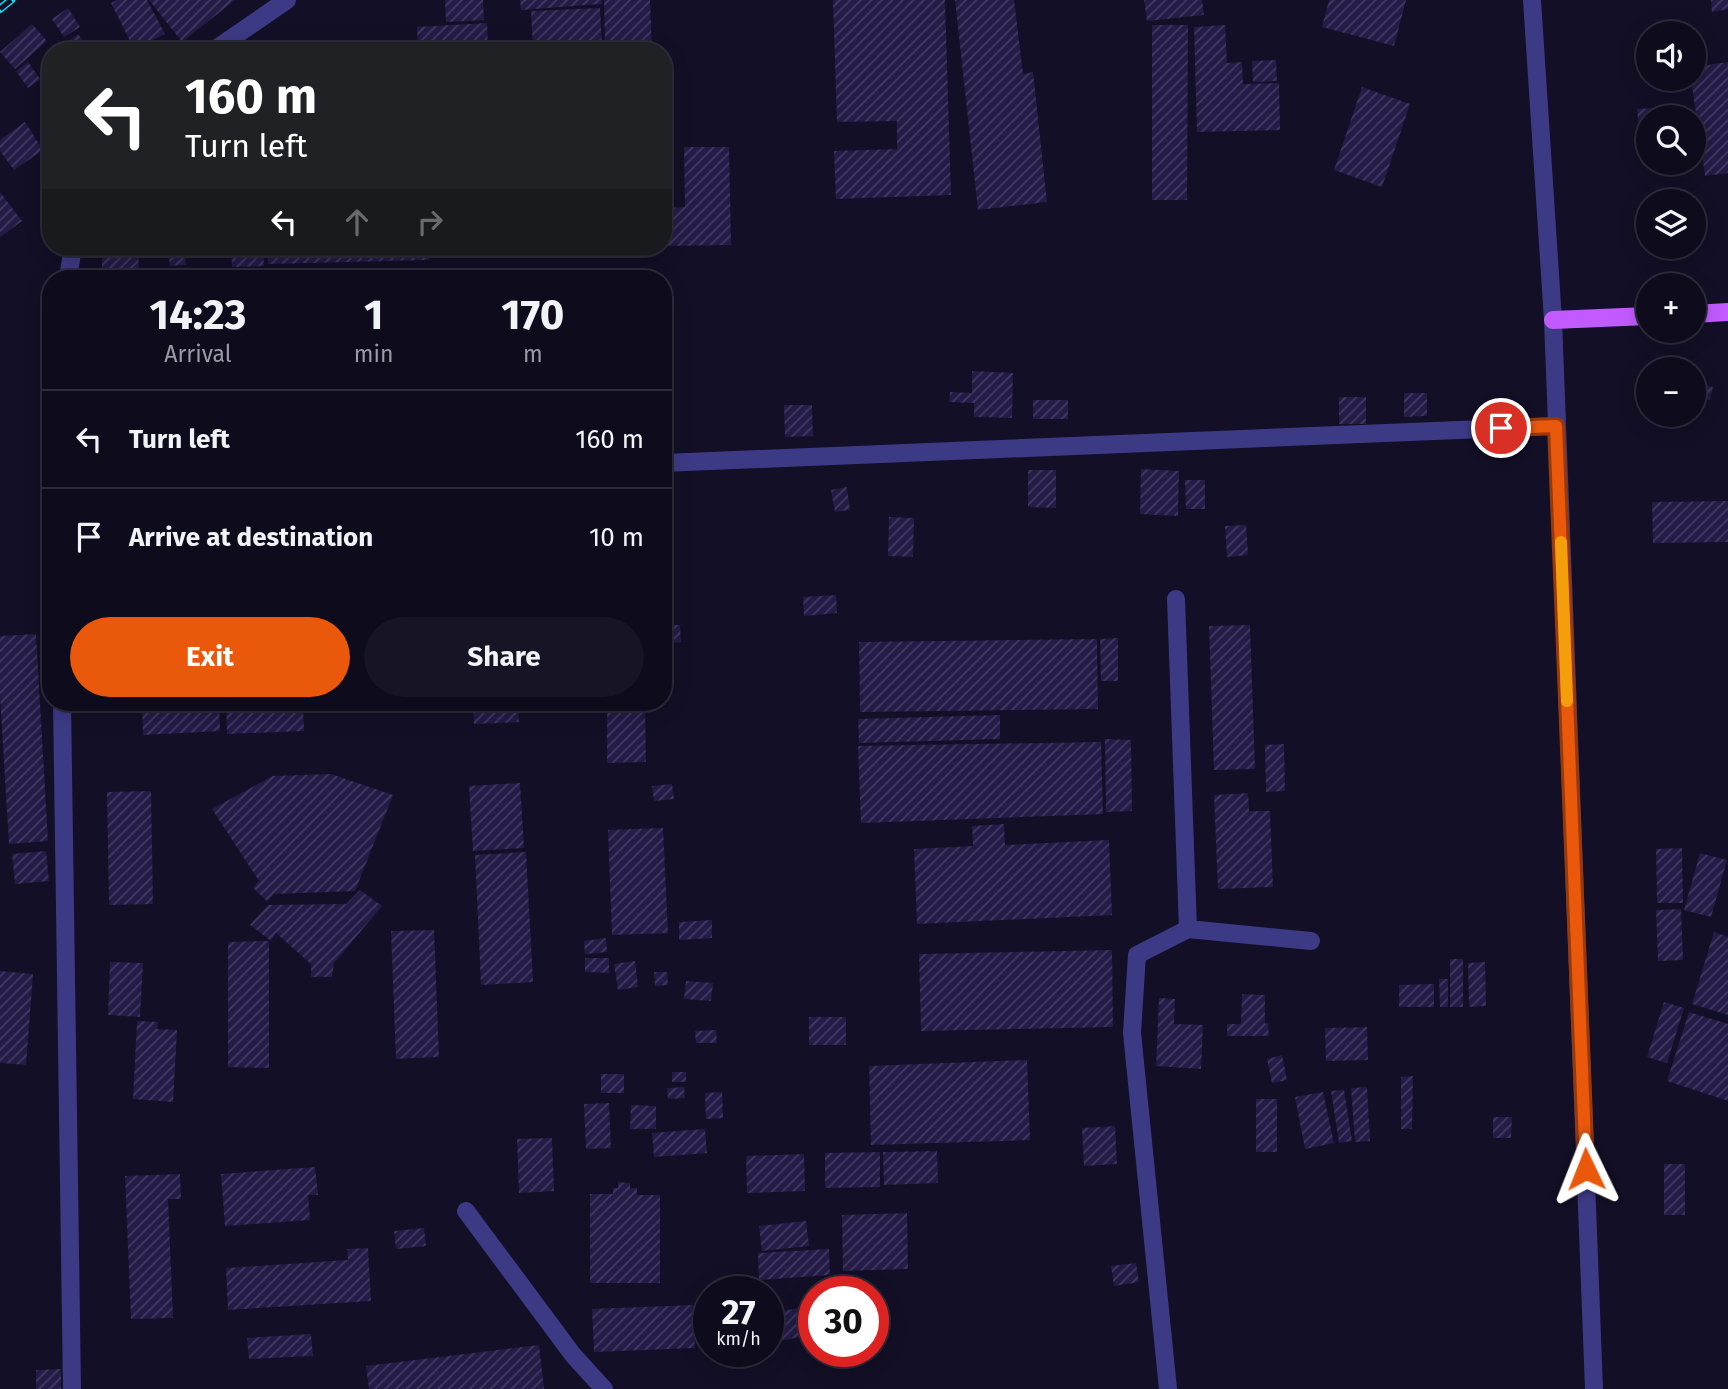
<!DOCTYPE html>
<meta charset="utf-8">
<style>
:root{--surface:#0e0b1c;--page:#171425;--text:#f1f3f6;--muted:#9b9ba3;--line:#2e2b3b;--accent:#ea580c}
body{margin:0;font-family:"Fira Sans",sans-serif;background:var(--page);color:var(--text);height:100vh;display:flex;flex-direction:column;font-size:26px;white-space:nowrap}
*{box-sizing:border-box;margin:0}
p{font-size:23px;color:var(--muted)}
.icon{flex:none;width:38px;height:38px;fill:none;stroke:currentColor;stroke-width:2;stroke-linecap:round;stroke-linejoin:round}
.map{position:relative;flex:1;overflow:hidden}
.side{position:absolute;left:42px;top:270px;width:630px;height:441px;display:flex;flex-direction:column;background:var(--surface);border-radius:28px;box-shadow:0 4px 18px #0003,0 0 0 2px var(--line)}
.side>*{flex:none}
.hud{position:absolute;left:42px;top:42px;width:630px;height:214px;border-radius:28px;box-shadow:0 4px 18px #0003,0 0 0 2px var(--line);background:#202124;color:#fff;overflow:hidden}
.controls{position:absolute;left:1636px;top:21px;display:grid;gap:14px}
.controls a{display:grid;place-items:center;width:70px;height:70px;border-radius:50%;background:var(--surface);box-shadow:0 4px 18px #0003,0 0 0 2px var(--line);font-size:35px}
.speed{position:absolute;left:693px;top:1276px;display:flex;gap:14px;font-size:35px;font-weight:700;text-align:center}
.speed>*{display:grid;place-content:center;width:91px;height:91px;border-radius:50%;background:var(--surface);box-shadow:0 4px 18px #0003,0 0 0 2px var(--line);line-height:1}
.speed small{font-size:18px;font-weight:400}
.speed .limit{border:10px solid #d22;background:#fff;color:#111}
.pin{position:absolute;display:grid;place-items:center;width:60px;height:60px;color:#fff;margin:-30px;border:4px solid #fff;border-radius:50%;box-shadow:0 2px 7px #0007}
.me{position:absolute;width:77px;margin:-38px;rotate:358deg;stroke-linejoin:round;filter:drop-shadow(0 0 5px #0008)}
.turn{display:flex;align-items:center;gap:24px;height:147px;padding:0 28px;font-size:32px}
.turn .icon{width:91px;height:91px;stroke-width:2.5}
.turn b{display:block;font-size:49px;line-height:60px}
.lanes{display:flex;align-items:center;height:66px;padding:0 28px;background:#0003;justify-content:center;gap:35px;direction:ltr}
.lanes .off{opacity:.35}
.eta{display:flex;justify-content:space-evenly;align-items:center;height:119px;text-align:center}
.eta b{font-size:42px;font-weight:700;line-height:49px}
.primary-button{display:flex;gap:14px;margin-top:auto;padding:14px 28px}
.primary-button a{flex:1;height:80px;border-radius:42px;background:var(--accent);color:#fff;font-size:28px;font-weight:700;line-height:80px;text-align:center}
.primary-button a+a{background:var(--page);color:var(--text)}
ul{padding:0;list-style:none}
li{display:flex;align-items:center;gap:21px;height:98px;padding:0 28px;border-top:2px solid var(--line)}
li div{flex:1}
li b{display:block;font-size:26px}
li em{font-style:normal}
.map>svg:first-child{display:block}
</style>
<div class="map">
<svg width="1728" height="1389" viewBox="0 0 1728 1389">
<defs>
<pattern id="building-hatch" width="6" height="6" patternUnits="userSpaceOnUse" patternTransform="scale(1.75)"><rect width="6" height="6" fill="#241b47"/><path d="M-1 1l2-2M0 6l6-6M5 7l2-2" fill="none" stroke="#433b63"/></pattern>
</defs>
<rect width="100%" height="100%" fill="#130f26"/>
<path fill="url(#building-hatch)" d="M117,0H147L165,34L134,49L111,3Z
M149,0H235L182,42Z
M445,0H483L484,20L446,22Z
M520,0H602V4L521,10Z
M604,0H650L652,51H605Z
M833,0H945L951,195L836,199L834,151L897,149V121L837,122Z
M955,0H1014L1023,74L1033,72L1047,202L978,210Z
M1144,0H1202L1204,15L1147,21Z
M1329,0H1406L1394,46L1322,27Z
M1711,0H1728V9L1712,12Z
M68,8L80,27L64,37L52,19Z
M600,8L602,45L533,48L531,11Z
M487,23L488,51H418L417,27Z
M32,24L47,41L15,69L0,52Z
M1152,25H1188L1187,200H1152Z
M1225,25L1227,63L1242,62L1243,84L1279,83L1280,130L1197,132L1194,27Z
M78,34L91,51H55Z
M415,41V51H318V46Z
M1276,60L1277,81L1253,82L1252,61Z
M28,62L40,79L28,88L16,71Z
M1728,62V173L1705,176L1691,79H1694V67Z
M1362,87L1410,104L1382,187L1334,170Z
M1658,108L1659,117H1648V163H1656V165L1643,166L1637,109Z
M25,122L43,150L14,170L0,151V140Z
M684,147H729L731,245L663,246V208L685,207Z
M0,192L22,221L0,237Z
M102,247H138L139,270L102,271Z
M143,247H221V255L185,256L186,265L170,266L169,257L144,258Z
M231,247H263L264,266L232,267Z
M267,247H429V260L268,264Z
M437,247H530V253L438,256Z
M538,247H606V250L538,253Z
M972,371L1013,373L1012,418L974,417V403L949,402L950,392L972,393Z
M1694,383L1713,387L1710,400L1694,398Z
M1404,393H1427V416L1404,417Z
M1339,397H1366V424H1339Z
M1033,400H1068V419H1033Z
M784,405H812L813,436L785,437Z
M1141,469L1179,471L1178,516L1140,514Z
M1028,470H1056V508L1028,507Z
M1185,480H1205V509H1186Z
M847,487L850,510L835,512L831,490Z
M1728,501V542L1653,543L1652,502Z
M889,517L914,518L913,557L888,556Z
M1246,525L1248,555L1227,557L1225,526Z
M836,595L837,613L804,616L803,597Z
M664,625H680L681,642L665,644Z
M1250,625L1255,769L1214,770L1209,626Z
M36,634L48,841L9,844L0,696V636Z
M1118,638V681H1101L1100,639Z
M1097,639L1098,709L860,712L859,642Z
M142,702H219L220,731L143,735Z
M226,702H303L304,731L227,734Z
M334,702H448V708H333Z
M473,702H518L519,722L474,724Z
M607,708H645L646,762L607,763Z
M1000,715V739L859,743L858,719Z
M1105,739L1131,740L1132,811L1106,812Z
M1101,742L1103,814L861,823L858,746Z
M1284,744L1285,791L1266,792L1265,745Z
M331,774L393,795L355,891L274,894L267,901L253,888L259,881L212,809L273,776Z
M520,783L524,848L473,851L469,786Z
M672,784L674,799L654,801L652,786Z
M151,791L153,904L109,905L107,792Z
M1248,793L1249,811H1270L1273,887L1218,889L1214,795Z
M1004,824L1005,845L1109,840L1112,915L917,924L914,849L973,846L972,826Z
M663,828L668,933L612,935L608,830Z
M1682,848L1683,903H1657L1656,849Z
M46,851L49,881L15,884L12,854Z
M526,852L533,982L481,985L475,855Z
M1700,853L1727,860L1711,917L1684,910Z
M360,890L382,906L334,963L332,977H311V964L276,933L271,941L250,925L268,905L346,904Z
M1681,909L1683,960L1658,961L1656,910Z
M712,920V938L679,940V922Z
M434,930L439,1057L396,1059L391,931Z
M1714,932L1728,937V1015L1692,1004Z
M606,938L607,952L585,954L584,941Z
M269,941V1068L228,1067V942Z
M1112,950L1113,1027L921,1031L919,954Z
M585,958H609V973L585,972Z
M1450,959H1463V1007H1450Z
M635,961L638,987L618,990L614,964Z
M110,962L143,963L140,1017L108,1015Z
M1485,962L1486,1006L1469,1007L1468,963Z
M0,971L33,974L26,1065L0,1063Z
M654,972H667L668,985L655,986Z
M1439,979H1448V1007H1440Z
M686,981L713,983L711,1001L684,999Z
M1434,984V1007H1399V985Z
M1242,994L1265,995V1024L1268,1023L1269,1036H1227V1024H1241Z
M1159,998L1175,999L1174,1024L1203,1025L1201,1069L1156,1066Z
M1664,1002L1684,1008L1667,1063L1647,1057Z
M1689,1012L1728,1024V1101L1667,1081Z
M809,1017H846V1045H809Z
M137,1021L158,1022L157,1029L177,1030L173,1102L133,1099Z
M1367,1027L1368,1060L1326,1061L1325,1028Z
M716,1030L717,1043H696L695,1031Z
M1282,1055L1287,1080L1272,1083L1267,1059Z
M1027,1060L1030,1140L871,1145L869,1066Z
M672,1072H686V1082H672Z
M601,1074H624V1093H601Z
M1413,1076L1412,1129H1401V1077Z
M684,1087L685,1098L668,1099L667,1088Z
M1367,1087L1370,1141L1355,1142L1351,1088Z
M1344,1090L1352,1141L1339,1143L1331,1091Z
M722,1092L723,1118L706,1119L705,1093Z
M1323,1092L1334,1143L1305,1149L1295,1097Z
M1256,1099H1277V1152H1256Z
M609,1103L611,1148L586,1149L584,1104Z
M631,1105L656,1106V1129H630Z
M1493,1117H1512L1511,1138H1493Z
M1115,1126L1117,1164L1084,1166L1082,1128Z
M705,1129L707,1153L654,1157L652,1133Z
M552,1138L554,1191L519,1193L517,1139Z
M937,1151L938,1183L884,1185L883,1152Z
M880,1152V1187L825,1188V1153Z
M804,1154L805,1191L747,1193L746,1156Z
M1664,1164H1685V1215H1664Z
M315,1167L318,1195H308L310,1220L225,1226L221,1174Z
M180,1174L181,1199H168L173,1318L131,1319L125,1176Z
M618,1182L630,1183V1188H637V1195H660V1283H590V1194H613V1188H618Z
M907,1213L908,1269L843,1271L842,1215Z
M806,1221L809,1246L762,1251L759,1226Z
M424,1228L426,1246L396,1249L394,1231Z
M368,1248L371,1301L228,1310L226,1268L348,1260L347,1249Z
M829,1249L830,1275L759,1280L758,1253Z
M1136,1263L1139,1282L1114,1286L1111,1266Z
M693,1305L695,1348L594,1352L592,1309Z
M814,1305V1334L771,1343L768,1314Z
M311,1334L313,1356L249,1359L247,1338Z
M539,1345L544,1389H369L366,1366Z
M61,1369V1389H36V1370Z"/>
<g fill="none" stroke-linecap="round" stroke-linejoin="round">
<path stroke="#3d3a85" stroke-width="18" d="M1532,0L1553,320L1594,1389
M213,51L287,0
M68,278L73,247
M663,463L1556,426
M1176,599L1188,929
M62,702L72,1389
M466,1211L573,1355L604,1389
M1168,1389L1132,1033L1137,955L1188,929L1311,941"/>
<path stroke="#c25bff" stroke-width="18" d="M1694,314L1728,312
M1553,320L1648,316"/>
<defs>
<path id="rail" d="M0,9L11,0"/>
</defs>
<use href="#rail" stroke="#00e5ff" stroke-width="8"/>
<use href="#rail" stroke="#130f26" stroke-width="5" stroke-dasharray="16" stroke-linecap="butt"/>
</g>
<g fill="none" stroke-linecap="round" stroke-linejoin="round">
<defs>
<path id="route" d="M1501,428L1556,426L1586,1169"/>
</defs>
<use href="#route" stroke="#983908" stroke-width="18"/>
<use href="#route" stroke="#ea580c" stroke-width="12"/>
<path stroke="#f59e0b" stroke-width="12" d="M1561,542L1567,701"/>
</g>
</svg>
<div class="controls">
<a><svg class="icon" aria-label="sound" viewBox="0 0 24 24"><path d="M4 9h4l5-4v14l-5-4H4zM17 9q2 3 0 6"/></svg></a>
<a><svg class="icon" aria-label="search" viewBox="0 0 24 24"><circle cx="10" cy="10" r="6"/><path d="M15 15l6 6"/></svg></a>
<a><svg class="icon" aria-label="layers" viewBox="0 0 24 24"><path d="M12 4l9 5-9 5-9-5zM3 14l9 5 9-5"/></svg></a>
<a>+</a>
<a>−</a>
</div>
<div class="speed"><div>27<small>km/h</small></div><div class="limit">30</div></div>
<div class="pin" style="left:1501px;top:428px;background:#d93025"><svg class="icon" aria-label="arrive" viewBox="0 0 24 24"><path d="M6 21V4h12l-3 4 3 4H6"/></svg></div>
<svg class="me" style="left:1586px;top:1169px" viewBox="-20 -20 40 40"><path d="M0-17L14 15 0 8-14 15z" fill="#ea580c" stroke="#fff" stroke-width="4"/></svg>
<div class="hud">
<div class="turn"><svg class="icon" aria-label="left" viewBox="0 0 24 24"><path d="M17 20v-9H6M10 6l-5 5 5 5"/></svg><div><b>160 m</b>Turn left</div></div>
<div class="lanes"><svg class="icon" aria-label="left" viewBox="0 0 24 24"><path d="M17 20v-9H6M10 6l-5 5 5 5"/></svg><svg class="icon off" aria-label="ahead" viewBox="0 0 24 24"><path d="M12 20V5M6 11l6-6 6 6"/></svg><svg class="icon off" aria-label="right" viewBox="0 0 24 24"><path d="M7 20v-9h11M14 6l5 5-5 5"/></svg></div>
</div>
<section class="side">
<div class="eta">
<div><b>14:23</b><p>Arrival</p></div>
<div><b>1</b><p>min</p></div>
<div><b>170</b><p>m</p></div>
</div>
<ul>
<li><svg class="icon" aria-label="left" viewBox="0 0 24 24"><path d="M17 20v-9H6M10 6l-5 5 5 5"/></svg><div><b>Turn left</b></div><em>160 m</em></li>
<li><svg class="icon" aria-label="arrive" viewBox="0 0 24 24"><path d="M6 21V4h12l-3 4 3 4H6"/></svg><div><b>Arrive at destination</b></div><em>10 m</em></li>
</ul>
<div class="primary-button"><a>Exit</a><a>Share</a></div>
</section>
</div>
